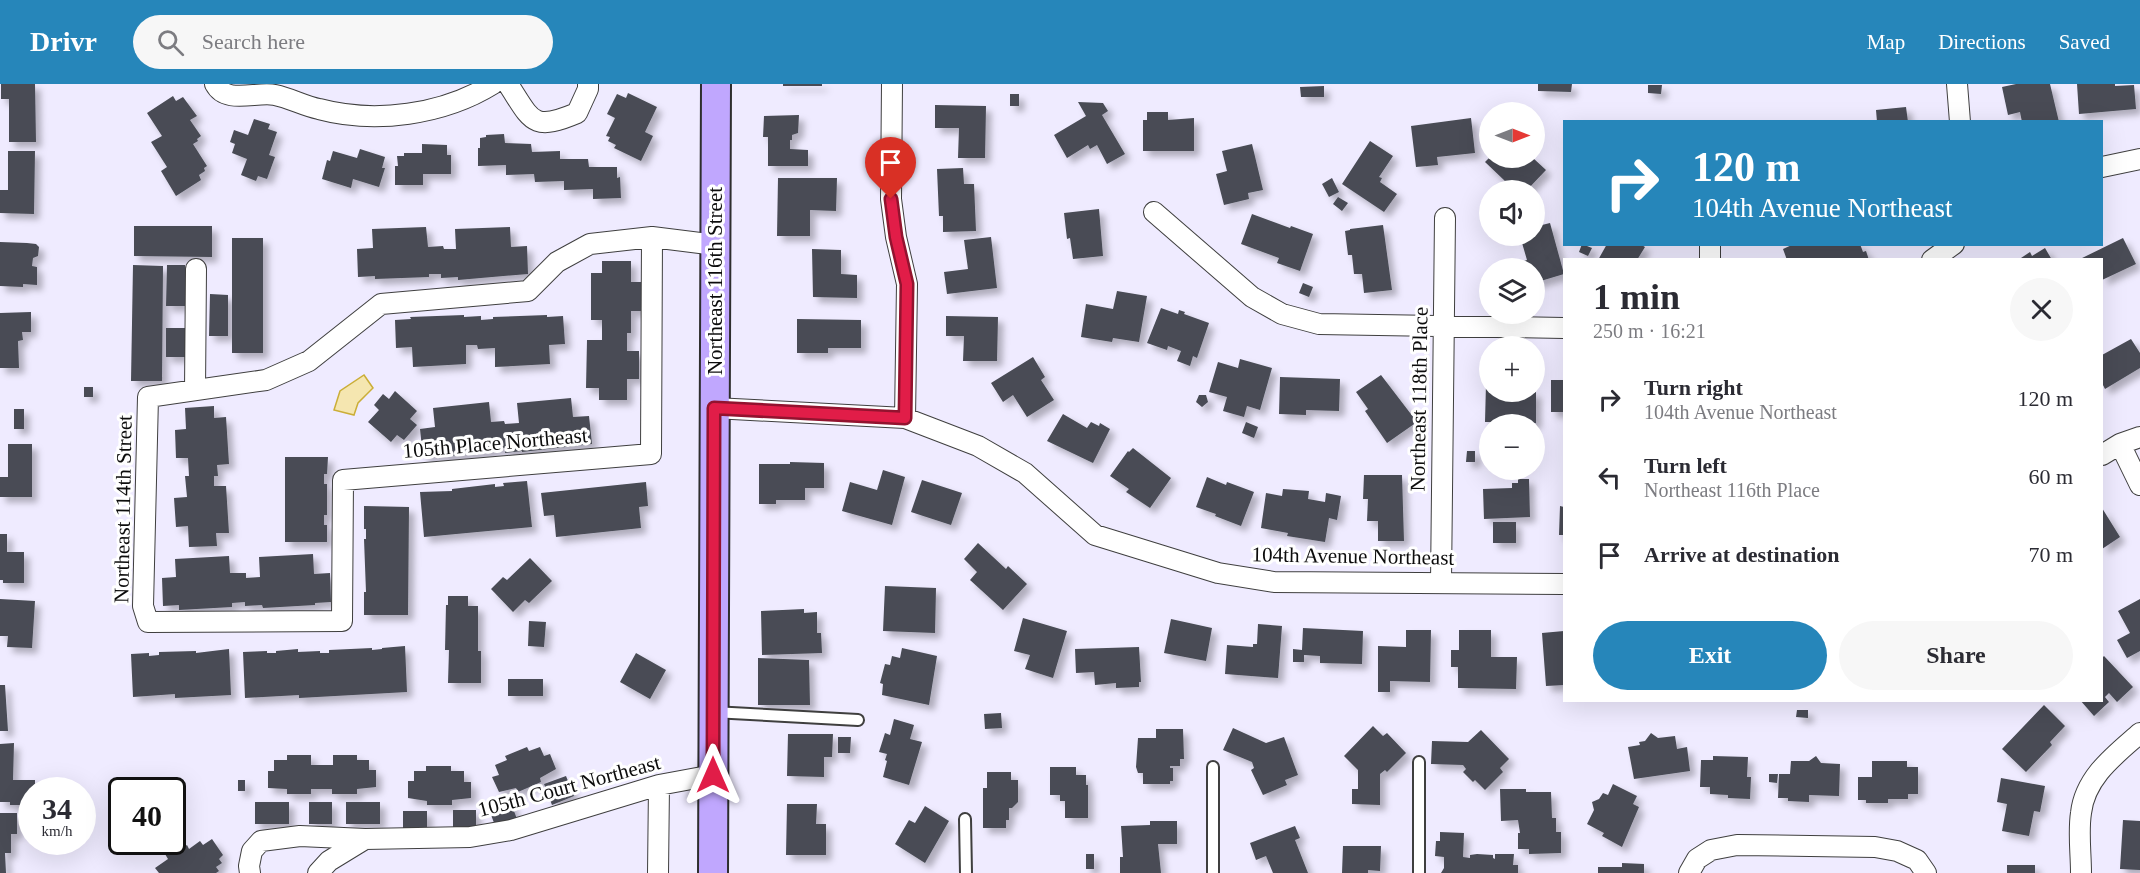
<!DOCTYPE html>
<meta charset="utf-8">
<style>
:root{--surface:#fff;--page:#f7f7f7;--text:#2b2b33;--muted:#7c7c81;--accent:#2686ba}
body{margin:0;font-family:Georgia,serif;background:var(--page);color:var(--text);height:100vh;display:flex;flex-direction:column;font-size:22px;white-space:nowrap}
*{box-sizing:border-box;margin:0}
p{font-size:20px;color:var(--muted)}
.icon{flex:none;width:33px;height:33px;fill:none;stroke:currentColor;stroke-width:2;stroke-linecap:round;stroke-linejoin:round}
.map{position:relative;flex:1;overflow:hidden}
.drawer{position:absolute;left:1563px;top:174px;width:540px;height:444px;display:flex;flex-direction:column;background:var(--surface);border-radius:0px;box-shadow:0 6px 24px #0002}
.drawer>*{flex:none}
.banner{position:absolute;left:1563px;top:36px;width:540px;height:126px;border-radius:0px;box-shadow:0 6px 24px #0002;background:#2686ba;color:#fff;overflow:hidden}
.needle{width:39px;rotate:90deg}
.tools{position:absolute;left:1479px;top:18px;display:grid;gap:12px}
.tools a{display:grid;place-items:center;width:66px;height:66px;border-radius:50%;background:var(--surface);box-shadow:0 6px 24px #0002;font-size:30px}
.speed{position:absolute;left:18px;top:693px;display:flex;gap:12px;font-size:30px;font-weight:700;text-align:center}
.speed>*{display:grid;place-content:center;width:78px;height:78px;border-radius:50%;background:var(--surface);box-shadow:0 6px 24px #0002;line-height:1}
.speed small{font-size:15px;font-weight:400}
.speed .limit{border:3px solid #111;border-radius:9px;background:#fff;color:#111}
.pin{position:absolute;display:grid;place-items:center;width:51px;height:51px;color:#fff;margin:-62px -26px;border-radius:50% 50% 50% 0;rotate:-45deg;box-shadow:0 0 6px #0007}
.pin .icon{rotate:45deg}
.me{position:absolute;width:66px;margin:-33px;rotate:0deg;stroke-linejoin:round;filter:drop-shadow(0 0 4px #0008)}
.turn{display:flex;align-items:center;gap:21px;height:126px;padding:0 30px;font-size:27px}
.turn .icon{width:78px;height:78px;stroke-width:2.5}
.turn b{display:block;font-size:42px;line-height:51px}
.round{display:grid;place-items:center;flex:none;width:63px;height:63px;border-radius:32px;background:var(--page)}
.overview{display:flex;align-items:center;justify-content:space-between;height:102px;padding:0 30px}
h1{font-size:36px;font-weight:800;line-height:45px}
.action{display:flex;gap:12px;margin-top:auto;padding:12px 30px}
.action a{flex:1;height:69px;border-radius:36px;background:var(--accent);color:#fff;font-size:24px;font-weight:800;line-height:69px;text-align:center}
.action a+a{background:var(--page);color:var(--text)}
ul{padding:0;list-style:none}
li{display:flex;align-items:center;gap:18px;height:78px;padding:0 30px}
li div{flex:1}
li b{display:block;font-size:22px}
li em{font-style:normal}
header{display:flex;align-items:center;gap:36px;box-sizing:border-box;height:84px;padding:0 30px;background:var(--accent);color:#fff}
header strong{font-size:28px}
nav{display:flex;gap:33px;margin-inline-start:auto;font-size:21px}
.search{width:420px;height:54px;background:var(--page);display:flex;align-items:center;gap:15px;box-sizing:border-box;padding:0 21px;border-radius:33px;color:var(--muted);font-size:22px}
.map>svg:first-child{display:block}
</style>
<header>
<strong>Drivr</strong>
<div class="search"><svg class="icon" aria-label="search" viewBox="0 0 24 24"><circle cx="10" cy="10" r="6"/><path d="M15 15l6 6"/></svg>Search here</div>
<nav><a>Map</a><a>Directions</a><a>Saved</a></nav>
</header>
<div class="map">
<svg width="2140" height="789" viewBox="0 0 2140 789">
<defs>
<filter id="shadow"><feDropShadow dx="5.5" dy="5.5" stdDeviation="3" flood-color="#0004"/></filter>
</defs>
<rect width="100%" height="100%" fill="#efebff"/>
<path fill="#f5e6b0" stroke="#cbae38" stroke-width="1.5" d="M364,291L373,304L358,319L354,331L334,326L340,307Z"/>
<path fill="#484b54" filter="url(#shadow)" d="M1,0H35L36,58H9V15H1Z
M783,0H822V2H783Z
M1538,0H1572L1571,8L1538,7Z
M2016,0H2050L2059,38H2022L2020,28L2008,31L2002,3Z
M2077,0H2115V2L2134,1L2136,25L2079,30Z
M1648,1H1662L1661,10L1648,9Z
M1324,2V13H1301L1300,3Z
M628,9L657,23L645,48L653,52L641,77L614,64L616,61L608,57L610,53L606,52L615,34L607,30L617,10L626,14Z
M1010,10H1019V22H1010Z
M173,12L176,17L183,13L197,32L190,36L201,52L197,55L198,57L193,60L207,82L204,84L205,87L199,91L201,96L176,112L161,87L167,83L151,58L162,52L147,29Z
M1078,18L1103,19L1108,27L1102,31L1125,70L1107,80L1097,61L1090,65L1088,61L1067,74L1054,51L1086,32Z
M935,21L986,22L985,74H958L959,44H935Z
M1906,23L1908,38H1877L1876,26Z
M1147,28H1168V36L1194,34V67H1143V36H1147Z
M799,31L798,49L792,51V56H790V65L808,66V82H768V53H763L764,32Z
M1471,34L1475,69L1437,73L1438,81L1416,83L1411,42Z
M254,35L270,40L268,45L277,48L269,71L275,73L267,95L258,92L256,97L241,91L247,75L232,69L235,60L230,58L234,46L248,51Z
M504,50L505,59L531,60L532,68L560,67V75H588L589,83H617V94L620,93L621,114L593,115V105L564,106V97L535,98L534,90L506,91V81L478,82V64H480V54L486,53V51Z
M1370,57L1393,72L1379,93L1382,94L1380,98L1397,110L1384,128L1342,100Z
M422,60L447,61V71H451V90H423V101H395V82H398L397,72H404V69H422Z
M1252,60L1263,106L1248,109L1249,115L1224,121L1216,90L1227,87L1222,67Z
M360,65L385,73L382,84H385L379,103L353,95L351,104L322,95L327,76L330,77L333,67L357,74Z
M8,67H35L34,130L0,129V106H8Z
M1489,74H1533L1546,86L1527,106H1497L1505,97L1485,78Z
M963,84L964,100H974L976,147L943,148V132H939L937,85Z
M778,94H837L836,127L810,126V152H777Z
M1332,94L1339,108L1329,113L1322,100Z
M1338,113L1348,119L1342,127L1333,120Z
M1099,125L1103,172L1073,175L1070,154L1067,155L1064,129Z
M1252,130L1290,144L1291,142L1313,150L1300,187L1277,179L1279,174L1241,160Z
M1550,139L1564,190L1534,199V184H1506V182L1527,176L1520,152H1534V143Z
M1383,141L1392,206L1364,209L1362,190H1354L1352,171H1348L1345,147L1350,146V145Z
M134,142H212V173L134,172Z
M426,143L428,163L443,162L444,165H456L455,145L510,143L511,163L527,162L528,190L458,196V193L441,194V190H429V193L375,195V192L358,193L357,165L373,164L372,145Z
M991,153L997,204L947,210L944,188L968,185L964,156Z
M232,154H263V269H232Z
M2123,154L2136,180L2102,196V176H2078Z
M0,158L27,159L36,160L39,163L38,172L33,174L32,182L37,183V201L23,200V203L0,202Z
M1582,160L1592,164L1588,172L1579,168Z
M1607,160H1640L1645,163L1637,176H1598Z
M1794,160H1860L1863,168L1866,167L1869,176H1787L1783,165Z
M2045,164L2052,176H2018L2030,168L2032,172Z
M812,165L841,166V190L857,191V214L813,213Z
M602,177H631V198H643V227H631V249H627V267H639V295H627V316H599V304H586L587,256H602V236H591V189H602Z
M133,181L163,182L162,297H131Z
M167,181H185V222H166Z
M1303,199L1313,203L1309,213L1299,209Z
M1117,207L1147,212L1139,258L1113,254L1112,258L1081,253L1086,220L1113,225Z
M210,210L228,211V252H209Z
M1161,224L1178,230L1179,226L1185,228L1184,230L1209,239L1197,274L1193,272L1190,282L1177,277L1181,267L1168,262L1167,266L1147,259Z
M31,228V248H22L23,256L18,257L19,284H0V229Z
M464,231V233L481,232V236L493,235V233L547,231V233L563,232L565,260L549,261L550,280L495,283V264L478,265L477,261H466V280L413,283L412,263L396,264L395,236L411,235L410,233Z
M946,232L998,233L997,277H963L964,252H946Z
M797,235L861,236V264H828V269H797Z
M166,244H185V273H166Z
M2131,255L2140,269V284L2105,305L2102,299V271Z
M1033,273L1045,293L1041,296L1054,316L1027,333L1013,311L1003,318L991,299Z
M1240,275L1272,284L1260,326L1247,322L1244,333L1223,327L1227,313L1209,308L1218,278L1238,284Z
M1381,291L1417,338L1387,359L1365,327L1368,325L1356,308Z
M1280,293L1340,295L1339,327L1306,326V331L1279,330Z
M1551,296H1564V328H1551Z
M1486,300H1490V308H1536V339L1515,340V338H1485Z
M84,303H93V313H84Z
M395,307L417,327L410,335L417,341L404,356L397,351L391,358L368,338L379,326L374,321L383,310L389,315Z
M1199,311H1206L1208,318L1202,323L1196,318Z
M571,314L573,333L589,332L592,360L522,368V367L505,369V364L492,366V368L440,373V371L423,373L420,345L435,343L433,324L489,318L491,338L504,337L505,340L519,339L517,319Z
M214,322V334L226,333L229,380L217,381L218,392H214V402H226L229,449H216L217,462L189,463L188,442L176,443L174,414L187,413L185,392H189L188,374H176L175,346L186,345L185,324Z
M14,325H24V345H14Z
M1063,330L1087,344L1091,338L1099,342L1100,339L1110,345L1093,379L1047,357Z
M1246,338L1258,343L1254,354L1242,349Z
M8,360H32V413H0V393H8Z
M1133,364L1171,394L1150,424L1126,408L1129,405L1110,392L1128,367L1129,368Z
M1467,367H1475V378H1466Z
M285,373H328L327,390H324V400H327V431H324V441H327V458H285Z
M790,378L824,379V404H805V416H776V420H759V380H790Z
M883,386L905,393L892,441L842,427L850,398L877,406Z
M1364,391H1402L1404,457H1378V437H1367L1368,415H1363Z
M1207,393L1226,401L1227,398L1254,408L1241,442L1215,432L1216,430L1196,423Z
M1518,395H1529L1530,433L1484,435L1483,405L1512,404V399H1518Z
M922,396L962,409L951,441L911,428Z
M527,397L532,443L424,453L420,408L452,407V405L495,400V403L504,402L503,399Z
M646,398L648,422L639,423L641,444L556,453L554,431L544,432L541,409Z
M1283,405L1309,407L1308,415L1325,418L1326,409L1341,412L1337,436L1329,434L1325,458L1287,452L1288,449L1261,444L1266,409L1282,412Z
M364,422L409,423L408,531H364V508H366L364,455H366V445H364Z
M1560,422L1564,423V451H1559Z
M2102,424L2120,453L2102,465Z
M1493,438H1516V459H1493Z
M0,450H7V468H24V499H3V496H0Z
M978,459L1006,485L1008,482L1027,500L1003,526L970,496L977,488L964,475Z
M313,470L314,490L330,489L331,518L315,519V521L263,524L262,521L245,522V518L232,519V523L179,526V521L163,522L162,494L176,493L175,475L229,472L230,489H246V494L260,493L259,473Z
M530,474L552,497L529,519L525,516L513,528L491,505L503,493L507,496Z
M885,502L936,504L935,549L883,547Z
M448,512H468V522H478V567H481V599H448L449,566H445L446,521H448Z
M0,515L35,517L32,564L7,563L8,552H0Z
M2140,515V567L2127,574L2117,556L2130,549L2118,527Z
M804,525V529L817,528V549H821L822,569L762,571L761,527Z
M1023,534L1067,547L1053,594L1025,585L1030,571L1014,567Z
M1171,535L1212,544L1206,577L1164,569Z
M529,537L546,538L544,563L528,562Z
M1258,540L1282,542L1278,594L1225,590L1227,561L1253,563V560H1257Z
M1303,544L1363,547L1362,580L1320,579V572L1304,571V578H1293V565L1302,566Z
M1406,546H1431L1430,598L1390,597V608H1378V562L1406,563Z
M1459,546H1491V573H1517L1516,605L1458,604V583H1451V566H1459Z
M1564,547V601L1546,602L1542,549Z
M405,562L407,608L299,614V611L245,614L243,568L267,567V569H276V567L298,565V568L320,567V569H329V566L372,564V566L382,565V564Z
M1139,563L1141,598H1139V603L1116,604V599L1095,601L1094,588L1076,589L1075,565Z
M902,564L937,572L929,621L882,611L883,600L880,599L885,580L890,581L892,572L900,574Z
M229,565L231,611L175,614V610L133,613L131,570L149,569V572L159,571V568L196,567V569Z
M636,569L666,586L650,615L620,598Z
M2104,572L2133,603L2117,618L2109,609L2105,613L2109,618L2094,632L2080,616H2102V574Z
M758,574L809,576L810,621H758Z
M508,595H543V612H508Z
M0,601H5L8,647H0Z
M2044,621L2065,642L2050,658L2052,661L2026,688L2002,665Z
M1797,626H1808V634L1796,633Z
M1001,629L1002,644L985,645L984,630Z
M894,635L914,641L910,655L922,658L909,701L883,693L887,677L885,676L887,670L879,668L885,649L890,651Z
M1373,642L1383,652L1387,649L1406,669L1387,688L1385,686L1380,690V721L1352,720V705H1358V686L1344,672Z
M1233,644L1266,659L1284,653L1298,691L1285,696L1287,701L1263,711L1251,686L1254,684L1252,678L1223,666Z
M1156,645H1183L1184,675H1180V682H1170V684H1173V697H1170V700H1143V689H1138L1136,683L1138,654H1156Z
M1481,646L1509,675L1500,684L1503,688L1485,706L1475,696L1473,698L1463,688L1466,685L1463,681L1431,680L1432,657L1468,658Z
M1651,649L1658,654L1675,652L1677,665L1687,663L1690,687L1634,695L1628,663L1640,661L1639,658L1645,657Z
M788,650H833L832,673H824V693L787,692Z
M838,653H851L850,669H838Z
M14,659L13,696H35V706H32V721H10V718H0V660Z
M527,663L529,667L540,663L544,672L550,670L556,685L540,694L541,698L518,708L516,704L499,708L492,693L499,691L495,681L507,676L505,672Z
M287,671H311V681H333V671H357V676H369V686H376V703L357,705V710H332V705H311V710H287V705L268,704V687H274V676H287Z
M1713,672L1748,673L1747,693H1751L1750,715L1728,714V711L1710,710V703H1700L1701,676H1713Z
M1816,672L1821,679L1840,680L1839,712L1809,711V718L1788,717V714H1778L1779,690H1790L1791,677H1809Z
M1872,677H1907V683H1918V710H1908V715H1888V719H1866V716H1858V693H1872Z
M426,682H451V687H464V698H471V714L452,716V721H427V717L408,714V697H414V687H426Z
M1050,683H1076V691H1086V701H1088V734H1065V717H1060V711H1050Z
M987,688H1011V696H1018V718L1012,724H1009V736H1006V744H983V704H987Z
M1769,690H1778L1777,699L1769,698Z
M566,692L574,712L552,721L544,700Z
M2001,694L2045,702L2040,728L2034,727L2029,752L2002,747L2007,720L1997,718Z
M238,696H245V707H238Z
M1613,700L1637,712L1633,720L1639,723L1622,763L1602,752L1604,749L1587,740L1594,726L1592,718L1599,715L1603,709L1608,711Z
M1500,705H1526V708H1551L1552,734H1556V748H1561V769L1529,770V765H1518V749H1520L1518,736L1501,737Z
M509,714L517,735L496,744L488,723Z
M255,718H289V740H255Z
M309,718H332V740H309Z
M346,718H380V740H346Z
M787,720H817L816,740H826V771H786Z
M925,722L949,737L925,779L895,760L909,736L915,739Z
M453,726H476V749H453Z
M403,727H427V749H403Z
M0,729H17V750H11V769H5L6,789H0Z
M2123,736L2140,737V786L2120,785Z
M1150,737H1177V760H1158L1161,789H1120V773H1123L1121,742L1150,741Z
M1295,742L1300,754L1295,756L1308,789H1273L1266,772L1256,776L1250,759Z
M1440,748L1464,749L1463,773L1470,774V771L1477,770L1493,771V774L1495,775V770H1514L1513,781H1518V789H1441L1444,784V773L1435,772L1436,757H1440Z
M212,755L223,771L219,775L222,779L216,783L219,787L216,789H159L155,784L168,775L165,770L170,766L173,770L187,761L189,765L200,757L203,761Z
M1343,762H1381L1380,787L1368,786V789H1342Z
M1086,770H1094V785H1086Z
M1622,779L1644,780V789H1598V783H1622Z
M2007,781H2035V789H2007Z"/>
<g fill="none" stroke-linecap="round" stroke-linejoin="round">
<defs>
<path id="lane" d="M713,628L858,636
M965,735L966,789
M1213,789V683
M1419,789V678"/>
<path id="street" d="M215,0C226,21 257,7 275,11C290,14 304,22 319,25C375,40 443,31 493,0
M508,0C532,37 532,48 577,29L588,5V0
M892,0L891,115L896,153L907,200L905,334
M1957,0L1960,38
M2102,83L2140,75
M1154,128L1252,213L1282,230L1319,240L1564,244
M652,153L651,370L343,396L342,537L148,538L143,522L148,313L266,296L309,277L381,220L528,207L557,178L590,160L652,153L716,161
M1710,176V160
M1932,176L1954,160
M195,306L196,185
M714,324L905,334L978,362L1025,389L1095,451L1218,489L1274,498L1564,500
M2120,360L2140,401
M2102,371L2120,360L2140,353
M1441,498L1445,134
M250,789L249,782L252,767L261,757L300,752L365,755L470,753L511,746L659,701L713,691
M318,789L329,777L365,755
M658,789L659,701
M1689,789L1697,775L1711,766L1737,761L1875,763L1897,767L1917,776L1926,789
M2081,789C2081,769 2078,748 2081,729C2085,693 2115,671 2140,649"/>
<path id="secondary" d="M713,789L716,0"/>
</defs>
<use href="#lane" stroke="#3f3f3f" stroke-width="14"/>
<use href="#street" stroke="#3f3f3f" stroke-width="22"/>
<use href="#secondary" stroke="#2e2e2e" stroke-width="32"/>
<use href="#lane" stroke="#fff" stroke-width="10"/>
<use href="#street" stroke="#fff" stroke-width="20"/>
<use href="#secondary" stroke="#c0a7fe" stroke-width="28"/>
</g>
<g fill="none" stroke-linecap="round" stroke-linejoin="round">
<defs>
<path id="route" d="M713,691L714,324L905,334L907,200L896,153L891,115"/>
</defs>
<use href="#route" stroke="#92132f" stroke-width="15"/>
<use href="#route" stroke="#e11d48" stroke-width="10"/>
</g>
<g text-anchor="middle" stroke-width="6" stroke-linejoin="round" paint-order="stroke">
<g font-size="21" fill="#0c0c0c" stroke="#fff">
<text transform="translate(715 197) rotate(-90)" y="7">Northeast 116th Street</text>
<text transform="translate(1419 315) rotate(-89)" y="7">Northeast 118th Place</text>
<text transform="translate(495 359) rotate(-5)" y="7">105th Place Northeast</text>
<text transform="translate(123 425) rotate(-89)" y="7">Northeast 114th Street</text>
<text transform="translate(1353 472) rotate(1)" y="7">104th Avenue Northeast</text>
<text transform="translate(569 702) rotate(-15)" y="7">105th Court Northeast</text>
</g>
</g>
</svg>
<div class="tools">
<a><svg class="needle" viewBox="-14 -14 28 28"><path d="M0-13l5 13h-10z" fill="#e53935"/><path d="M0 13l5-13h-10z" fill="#7c7c81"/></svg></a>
<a><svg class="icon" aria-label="sound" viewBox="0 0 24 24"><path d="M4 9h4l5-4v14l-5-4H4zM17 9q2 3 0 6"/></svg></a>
<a><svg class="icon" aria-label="layers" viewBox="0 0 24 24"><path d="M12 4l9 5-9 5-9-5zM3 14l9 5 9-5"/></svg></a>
<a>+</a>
<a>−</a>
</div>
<div class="speed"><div>34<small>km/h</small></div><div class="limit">40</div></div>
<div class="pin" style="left:891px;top:115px;background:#d93025"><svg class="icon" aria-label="arrive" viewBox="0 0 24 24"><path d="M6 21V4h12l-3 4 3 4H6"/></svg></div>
<svg class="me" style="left:713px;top:691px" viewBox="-20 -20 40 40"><path d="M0-17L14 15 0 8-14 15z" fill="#e11d48" stroke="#fff" stroke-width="4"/></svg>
<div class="banner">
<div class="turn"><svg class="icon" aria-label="right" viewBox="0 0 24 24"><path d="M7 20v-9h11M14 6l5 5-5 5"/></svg><div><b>120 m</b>104th Avenue Northeast</div></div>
</div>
<section class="drawer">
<div class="overview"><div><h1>1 min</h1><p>250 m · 16:21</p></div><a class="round"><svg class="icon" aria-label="close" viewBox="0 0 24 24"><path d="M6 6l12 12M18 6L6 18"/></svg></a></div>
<ul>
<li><svg class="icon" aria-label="right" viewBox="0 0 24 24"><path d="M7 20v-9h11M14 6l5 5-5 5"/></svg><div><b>Turn right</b><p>104th Avenue Northeast</p></div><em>120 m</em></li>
<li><svg class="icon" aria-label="left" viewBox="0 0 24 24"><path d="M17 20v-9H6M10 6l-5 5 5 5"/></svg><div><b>Turn left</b><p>Northeast 116th Place</p></div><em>60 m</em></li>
<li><svg class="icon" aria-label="arrive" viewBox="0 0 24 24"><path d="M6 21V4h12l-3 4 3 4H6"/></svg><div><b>Arrive at destination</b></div><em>70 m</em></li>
</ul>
<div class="action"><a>Exit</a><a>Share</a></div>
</section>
</div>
